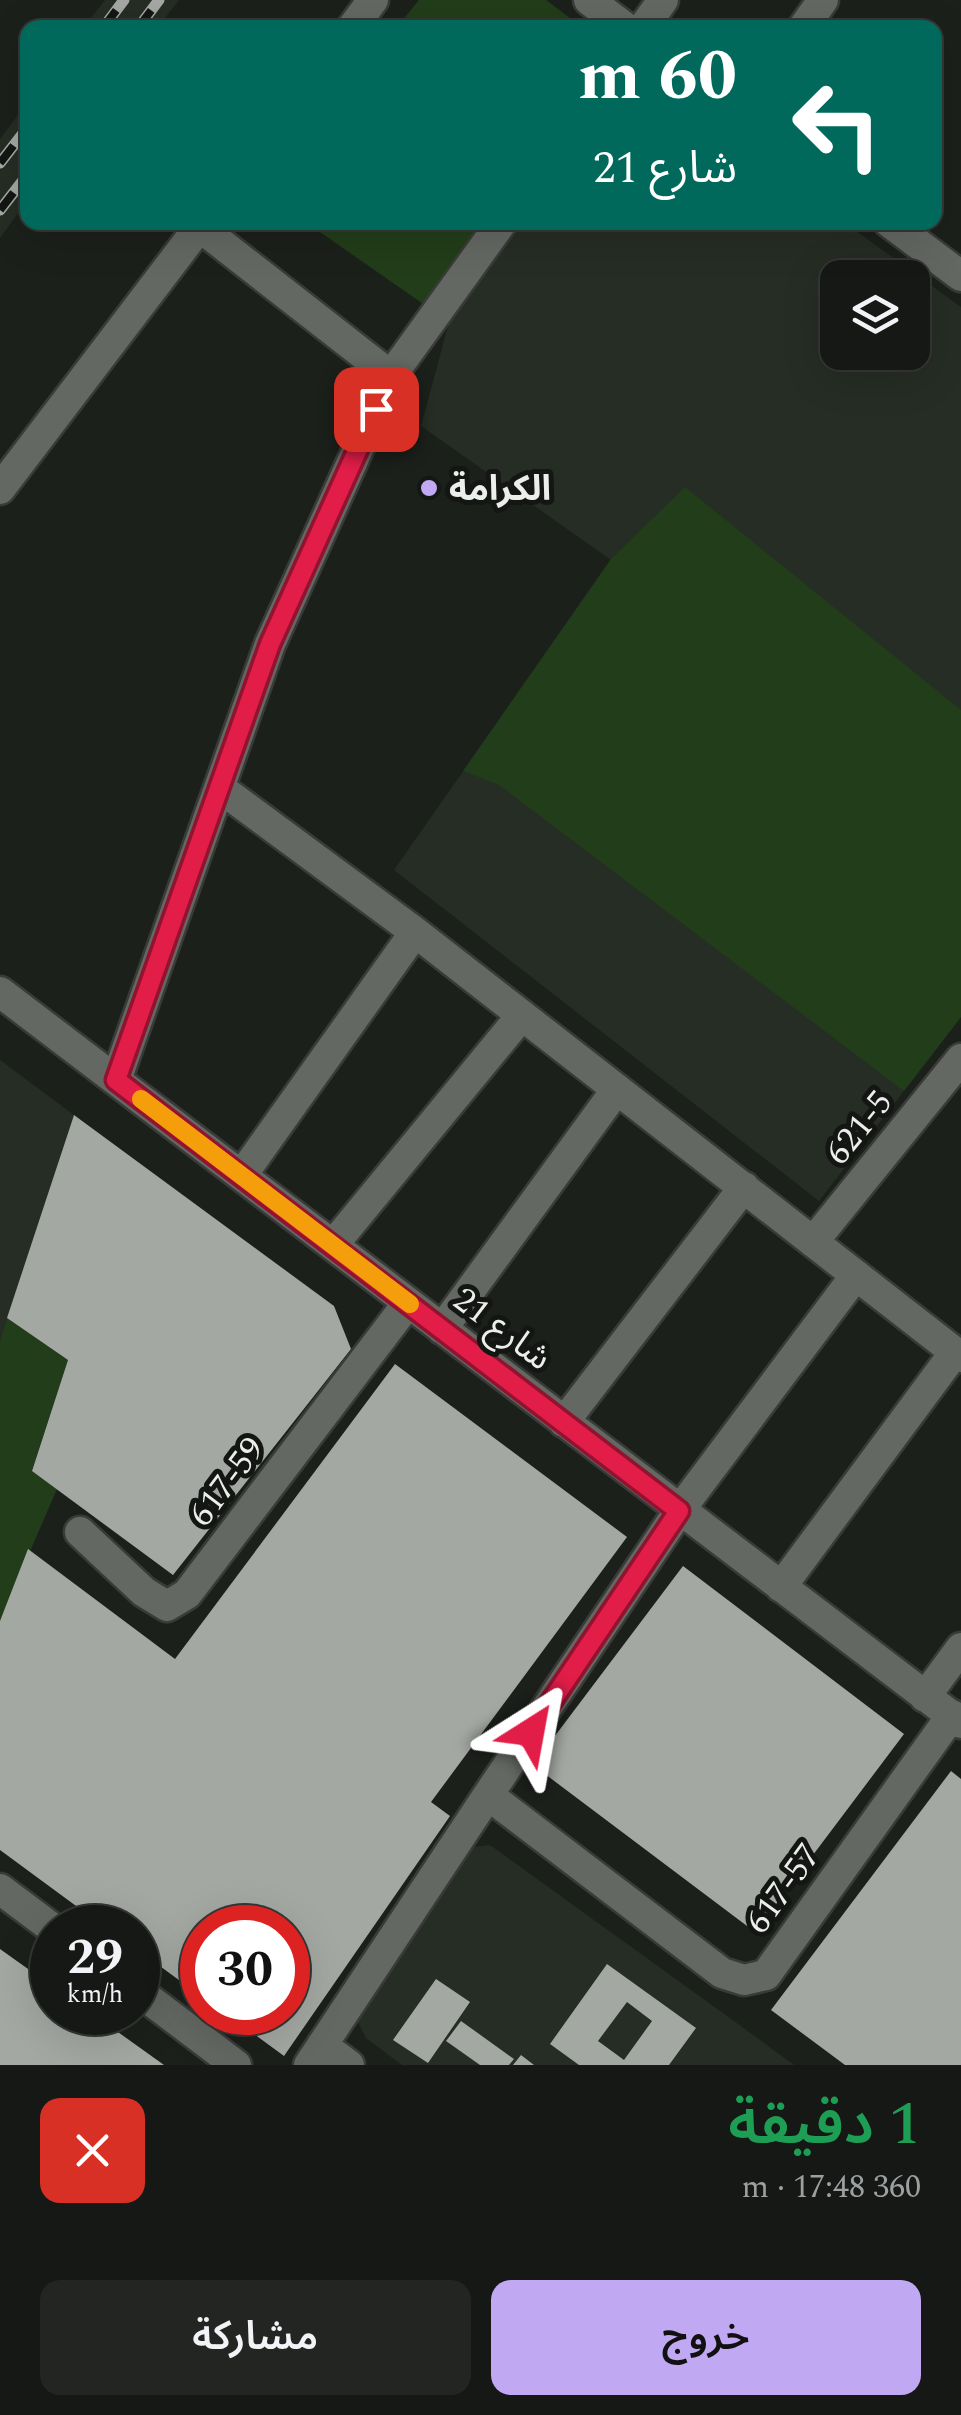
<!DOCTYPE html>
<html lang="ar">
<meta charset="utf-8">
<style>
:root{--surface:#151814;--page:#222522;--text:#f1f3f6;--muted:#9da0a0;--line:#343734;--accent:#c1a8f3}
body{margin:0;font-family:Spectral,"Noto Sans Arabic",serif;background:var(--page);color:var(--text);direction:rtl;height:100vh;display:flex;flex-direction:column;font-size:38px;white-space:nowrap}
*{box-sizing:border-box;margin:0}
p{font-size:32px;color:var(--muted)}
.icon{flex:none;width:55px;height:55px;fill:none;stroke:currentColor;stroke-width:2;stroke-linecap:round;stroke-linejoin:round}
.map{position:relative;height:2065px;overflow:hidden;direction:ltr}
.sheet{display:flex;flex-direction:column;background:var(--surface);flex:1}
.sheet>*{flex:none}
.top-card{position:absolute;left:20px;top:20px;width:922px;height:210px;border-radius:20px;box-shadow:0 10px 40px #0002,0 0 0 2px var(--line);direction:rtl;background:#00695c;color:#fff;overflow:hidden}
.controls{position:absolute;left:820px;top:260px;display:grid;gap:20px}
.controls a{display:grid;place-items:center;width:110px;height:110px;border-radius:20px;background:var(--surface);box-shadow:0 10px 40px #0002,0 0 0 2px var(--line);font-size:50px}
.speed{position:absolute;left:30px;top:1905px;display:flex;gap:20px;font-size:50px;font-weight:700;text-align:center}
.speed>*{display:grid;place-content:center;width:130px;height:130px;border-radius:50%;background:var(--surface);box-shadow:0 10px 40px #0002,0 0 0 2px var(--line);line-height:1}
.speed small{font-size:25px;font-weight:400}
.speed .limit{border:15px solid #d22;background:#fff;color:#111}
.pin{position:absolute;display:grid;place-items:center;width:85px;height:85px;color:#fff;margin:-42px;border-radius:20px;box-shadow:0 5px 15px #0006}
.me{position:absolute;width:110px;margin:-55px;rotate:34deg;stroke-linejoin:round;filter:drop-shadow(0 0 8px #0008)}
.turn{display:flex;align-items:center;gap:35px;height:210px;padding:0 40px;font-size:45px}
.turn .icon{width:130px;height:130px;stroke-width:2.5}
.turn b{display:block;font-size:70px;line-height:85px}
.round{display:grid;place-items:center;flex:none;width:105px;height:105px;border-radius:20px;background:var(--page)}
.head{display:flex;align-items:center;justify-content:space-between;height:170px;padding:0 40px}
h1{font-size:60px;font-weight:600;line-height:75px;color:#1e9e55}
.button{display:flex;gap:20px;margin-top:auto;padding:20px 40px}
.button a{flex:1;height:115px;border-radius:20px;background:var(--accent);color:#111;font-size:40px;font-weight:600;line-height:115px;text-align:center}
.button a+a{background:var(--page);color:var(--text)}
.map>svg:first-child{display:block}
</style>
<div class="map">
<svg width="961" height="2065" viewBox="0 0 961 2065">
<rect width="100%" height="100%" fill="#1c201b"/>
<path fill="#262d24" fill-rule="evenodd" d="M105,0H179L158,27H84Z
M27,103V201L0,238V139Z
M523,223H845L961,307V1017L819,1201L394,870L611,560L421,426L449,322ZM838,278H912V352H838Z
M0,1060L74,1115L0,1341Z
M490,1845L734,2021L794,2065H402L366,2038L356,2018L474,1847Z"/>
<path fill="#223d19" d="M419,0H546L582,27H397Z
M307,223H523L449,322Z
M685,487L961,710V1017L904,1091L499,785L463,771L611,559Z
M7,1318L68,1360L32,1470L57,1489L0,1621V1341Z"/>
<path fill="#a4a8a3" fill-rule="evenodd" d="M74,1115L334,1306L351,1349L173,1575L32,1471L68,1360L7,1318Z
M395,1364L627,1537L431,1802L450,1816L284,2056L224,2012H288V1928H202V1997L138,1950V1928H106L0,1850V1621L28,1549L175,1659Z
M683,1566L904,1734L755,1932L533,1765Z
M951,1771L961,1779V2065H845L771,2010Z
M0,1949L52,1986V2012H90L164,2065H0Z
M607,1964L696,2028L669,2065H579L550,2044ZM627,2002L652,2021L624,2060L598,2041Z
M436,1979L470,2002L428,2063L393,2040Z
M461,2021L514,2059L509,2065H480L446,2041Z
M521,2055L534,2065H513Z"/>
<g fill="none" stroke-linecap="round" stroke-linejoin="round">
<defs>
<path id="minor" d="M589,0L626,28
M352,28L373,0
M643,28L663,0
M803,28L823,0
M889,222L961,276
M200,227L391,376
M0,489L203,222
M220,788L415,932L961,1357
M0,992L961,1723
M116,1080L270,644L391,376L502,222
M242,1175L415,932
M813,1242L961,1059
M333,1245L522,1015
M856,1275L679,1511L488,1795L722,1973L744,1980L766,1975L952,1715
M442,1329L617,1089
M564,1422L744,1187
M80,1532L144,1592L167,1606L187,1594L408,1303
M781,1587L955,1352
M925,1697L961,1648
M0,1889L52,1928
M138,1991L236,2065
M322,2045L349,2065
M309,2065L488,1795"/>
</defs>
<use href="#minor" stroke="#393b38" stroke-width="35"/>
<use href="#minor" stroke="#646863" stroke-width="30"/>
<defs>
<path id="rail" d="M103,28L124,0
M138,28L159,0
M0,163L28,127
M0,210L28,174"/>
</defs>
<use href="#rail" stroke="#a4a7a3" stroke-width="11"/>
<use href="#rail" stroke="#131612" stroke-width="8" stroke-dasharray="22" stroke-linecap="butt"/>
</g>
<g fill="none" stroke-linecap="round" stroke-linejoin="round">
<defs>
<path id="route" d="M376,409L270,644L116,1080L679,1511L531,1732"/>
</defs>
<use href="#route" stroke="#92132f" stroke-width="25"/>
<use href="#route" stroke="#e11d48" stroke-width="18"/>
<path stroke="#f59e0b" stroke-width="18" d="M141,1099L410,1304"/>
</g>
<circle fill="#c1a8f3" stroke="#131612" stroke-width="4" cx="429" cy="488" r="10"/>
<g text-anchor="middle" stroke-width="10" stroke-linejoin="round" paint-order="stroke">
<g font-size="35" font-weight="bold" fill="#eceeeb" stroke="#131612" text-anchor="start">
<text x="449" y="500">الكرامة</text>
</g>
<g font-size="35" fill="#eceeeb" stroke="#131612">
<text transform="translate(858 1127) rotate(-51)" y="12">621-5</text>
<text transform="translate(503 1328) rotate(37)" y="12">شارع 21</text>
<text transform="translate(226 1481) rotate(-53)" y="12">617-59</text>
<text transform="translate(782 1888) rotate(-54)" y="12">617-57</text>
</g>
</g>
</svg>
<div class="controls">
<a><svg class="icon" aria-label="layers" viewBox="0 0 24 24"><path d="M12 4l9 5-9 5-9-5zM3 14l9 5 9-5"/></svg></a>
</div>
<div class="speed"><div>29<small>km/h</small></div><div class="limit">30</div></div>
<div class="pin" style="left:376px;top:409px;background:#d93025"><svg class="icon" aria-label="arrive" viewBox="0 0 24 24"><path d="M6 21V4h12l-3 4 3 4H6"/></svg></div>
<svg class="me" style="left:531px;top:1732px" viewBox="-20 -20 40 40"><path d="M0-17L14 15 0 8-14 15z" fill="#e11d48" stroke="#fff" stroke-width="4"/></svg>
<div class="top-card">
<div class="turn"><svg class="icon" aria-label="left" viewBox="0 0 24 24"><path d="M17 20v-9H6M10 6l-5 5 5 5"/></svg><div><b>60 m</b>شارع 21</div></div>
</div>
</div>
<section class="sheet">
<div class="head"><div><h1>1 دقيقة</h1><p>360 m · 17:48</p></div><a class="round" style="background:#d93025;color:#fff"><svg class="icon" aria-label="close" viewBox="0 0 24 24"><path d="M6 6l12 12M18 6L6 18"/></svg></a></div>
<div class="button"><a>خروج</a><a>مشاركة</a></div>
</section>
